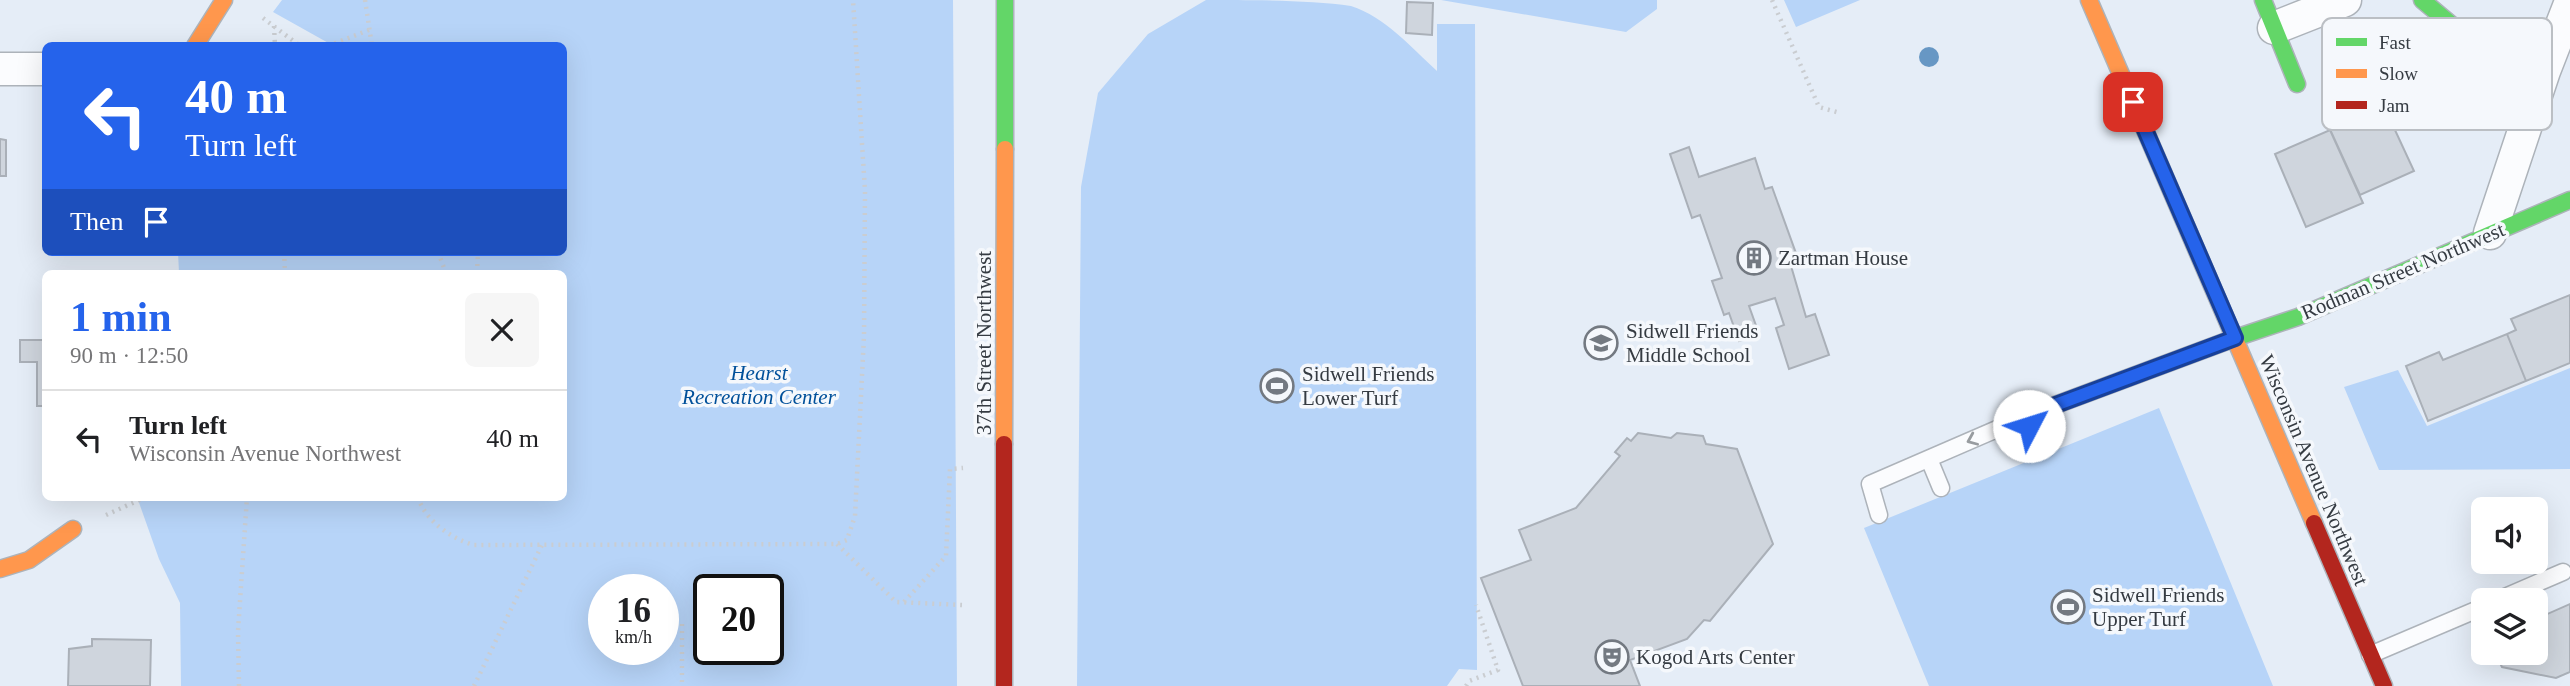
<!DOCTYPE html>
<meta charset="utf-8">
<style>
:root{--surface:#fff;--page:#f6f6f6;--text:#202124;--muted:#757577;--line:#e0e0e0;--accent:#2563eb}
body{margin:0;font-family:"Times New Roman",serif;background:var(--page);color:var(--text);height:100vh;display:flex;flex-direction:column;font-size:26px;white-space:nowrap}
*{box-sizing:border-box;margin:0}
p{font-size:23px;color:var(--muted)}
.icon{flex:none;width:38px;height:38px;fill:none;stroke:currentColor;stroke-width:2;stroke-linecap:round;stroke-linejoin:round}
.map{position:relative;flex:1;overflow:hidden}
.sheet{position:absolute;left:42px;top:270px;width:525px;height:231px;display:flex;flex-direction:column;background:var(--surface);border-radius:10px;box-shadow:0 7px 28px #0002}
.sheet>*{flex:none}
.hud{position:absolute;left:42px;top:42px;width:525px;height:214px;border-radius:10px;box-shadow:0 7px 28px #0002;background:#2563eb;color:#fff;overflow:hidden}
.buttons{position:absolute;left:2471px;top:497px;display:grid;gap:14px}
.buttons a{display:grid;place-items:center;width:77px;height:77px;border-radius:10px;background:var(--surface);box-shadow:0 7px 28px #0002;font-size:35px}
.speed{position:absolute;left:588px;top:574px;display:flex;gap:14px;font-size:35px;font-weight:700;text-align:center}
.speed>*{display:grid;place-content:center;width:91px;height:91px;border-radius:50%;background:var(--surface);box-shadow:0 7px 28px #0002;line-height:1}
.speed small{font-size:18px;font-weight:400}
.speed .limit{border:4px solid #111;border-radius:10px;background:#fff;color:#111}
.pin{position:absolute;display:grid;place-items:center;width:60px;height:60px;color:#fff;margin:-30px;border-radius:14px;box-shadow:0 4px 10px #0006}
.me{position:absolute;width:77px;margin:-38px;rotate:50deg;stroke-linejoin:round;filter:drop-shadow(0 0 5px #0008)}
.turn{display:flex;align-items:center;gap:24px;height:147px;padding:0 28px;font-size:32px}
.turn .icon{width:91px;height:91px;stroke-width:2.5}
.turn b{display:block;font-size:49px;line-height:60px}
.then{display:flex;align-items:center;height:66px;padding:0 28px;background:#0003;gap:14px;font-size:26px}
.round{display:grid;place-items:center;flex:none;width:74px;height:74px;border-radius:10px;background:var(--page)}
.summary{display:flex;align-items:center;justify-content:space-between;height:119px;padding:0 28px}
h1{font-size:42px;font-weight:700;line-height:52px;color:var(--accent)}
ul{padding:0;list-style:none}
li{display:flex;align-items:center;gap:21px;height:98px;padding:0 28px;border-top:2px solid var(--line)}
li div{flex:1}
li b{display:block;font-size:26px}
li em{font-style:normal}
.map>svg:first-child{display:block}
</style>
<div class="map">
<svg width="2570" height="686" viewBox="0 0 2570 686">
<rect width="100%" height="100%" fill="#e5edf7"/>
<path fill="#b7d4f8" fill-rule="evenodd" d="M282,0H953L957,686H181L180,603L159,559L137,497H564V273H179L178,252H564V46L332,45L273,12ZM604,590H663V649H604ZM709,590H768V649H709Z
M1206,0C1249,0 1311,0 1351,6C1385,17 1412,48 1437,71V24H1475L1477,670L1459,669L1447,686H1077L1081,187L1098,93L1148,34Z
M1441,0H1657V9L1626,32Z
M1784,0H1860L1796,27Z
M2570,368V469L2379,470L2344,387L2398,370L2427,426Z
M2159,408L2273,686H1929L1864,528Z"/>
<path fill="#cfd5dd" stroke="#aab0b8" stroke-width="2" d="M1407,2L1433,3L1432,35L1406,33Z
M2382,102L2414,171L2360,195L2328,125Z
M2330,130L2363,203L2306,227L2275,154Z
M0,139L6,140V176H0Z
M1689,147L1699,177L1755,158L1765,189L1772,187L1797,256L1789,259L1806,317L1815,314L1829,355L1789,369L1776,328L1784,325L1775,298L1749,306L1759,334L1739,341L1729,313L1724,315L1712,281L1722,278L1700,215L1692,218L1670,154Z
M2570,295V363L2526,381L2507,334L2516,330L2511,319Z
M2507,334L2526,381L2428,421L2406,366L2439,352L2443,360Z
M20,340H46V406H37V362H20Z
M1638,433L1671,438L1677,433L1703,436L1706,444L1737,449L1773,544L1710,621L1704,620L1687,639L1630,660L1640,686H1523L1481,578L1531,560L1519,530L1576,508L1620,456L1615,452L1627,438L1631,441Z
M2570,604V672L2556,678L2502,667L2495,653H2536V619Z
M92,639L151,640L150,686H68L69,649L92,646Z"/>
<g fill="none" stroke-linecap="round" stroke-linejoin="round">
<defs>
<path id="lane" d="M2027,452L2023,440L2034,413
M1929,459L1941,488
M1879,515L1870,484L2034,413L2235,338
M2498,600L2563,572
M2370,655L2483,607"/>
<path id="street" d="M2274,28L2345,0
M0,69H46
M2490,233L2544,71L2570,4"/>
<path id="fast" d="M2263,0L2297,84
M2422,0L2453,26L2544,71
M1005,149V0
M2235,338L2298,317L2570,200"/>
<path id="slow" d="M2089,0L2314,523
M195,46L224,0
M1004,444L1005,149
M0,569L29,560L73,529"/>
<path id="jam" d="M2314,523L2384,686
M1004,686V444"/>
</defs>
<use href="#lane" stroke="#adb3ba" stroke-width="19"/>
<use href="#street" stroke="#adb3ba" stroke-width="35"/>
<use href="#fast" stroke="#adb3ba" stroke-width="19"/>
<use href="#slow" stroke="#adb3ba" stroke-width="19"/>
<use href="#jam" stroke="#adb3ba" stroke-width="19"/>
<path stroke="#cacdd1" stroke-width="4.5" stroke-dasharray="2 5" stroke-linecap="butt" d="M365,0L372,46
M1772,0L1819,107L1840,113
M263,18L300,46
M274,26L275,46
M328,46L369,30
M284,252L285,273
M438,252L446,273
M477,273L478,252
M418,497C425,521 452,539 474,545L837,544L847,540L855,516L864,336L865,191L853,0
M106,515L146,497
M837,544L896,602L962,605
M904,602L946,556L950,469L963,468
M682,624V686
M239,686L238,631L247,497
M474,686L542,545
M1466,686L1469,681L1498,670L1476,605"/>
<use href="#lane" stroke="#fbfcfe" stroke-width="16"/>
<use href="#street" stroke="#fbfcfe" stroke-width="32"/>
<use href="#fast" stroke="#63d668" stroke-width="16"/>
<use href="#slow" stroke="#ff974d" stroke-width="16"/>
<use href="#jam" stroke="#b3261e" stroke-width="16"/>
</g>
<circle fill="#6797c4" cx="1929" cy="57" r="10"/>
<defs><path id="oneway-chevron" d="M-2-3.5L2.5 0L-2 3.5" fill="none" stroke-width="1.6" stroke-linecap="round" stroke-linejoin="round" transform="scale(1.75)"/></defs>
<use stroke="#989ca0" href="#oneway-chevron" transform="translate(1972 440) rotate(157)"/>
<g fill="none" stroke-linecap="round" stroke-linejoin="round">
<defs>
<path id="route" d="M2029,426L2034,413L2235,338L2133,102"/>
</defs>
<use href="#route" stroke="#184099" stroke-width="18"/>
<use href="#route" stroke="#2563eb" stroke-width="12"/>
</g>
<defs>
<symbol id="building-ring" viewBox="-11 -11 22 22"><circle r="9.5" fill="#f5f8fc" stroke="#737981" stroke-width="1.5"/><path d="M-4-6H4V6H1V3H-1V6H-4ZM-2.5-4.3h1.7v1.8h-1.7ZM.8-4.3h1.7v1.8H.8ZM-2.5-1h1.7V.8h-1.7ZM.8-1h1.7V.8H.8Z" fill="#737981"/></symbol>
<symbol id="school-ring" viewBox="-11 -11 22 22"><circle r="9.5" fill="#f5f8fc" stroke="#737981" stroke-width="1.5"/><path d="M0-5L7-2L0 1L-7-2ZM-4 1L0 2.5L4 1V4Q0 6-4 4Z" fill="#737981"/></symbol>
<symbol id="stadium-ring" viewBox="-11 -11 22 22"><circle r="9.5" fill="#f5f8fc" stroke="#737981" stroke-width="1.5"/><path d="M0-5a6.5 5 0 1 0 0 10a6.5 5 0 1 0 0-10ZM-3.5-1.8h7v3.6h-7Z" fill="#737981"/></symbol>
<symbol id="theatre-ring" viewBox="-11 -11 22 22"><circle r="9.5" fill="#f5f8fc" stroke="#737981" stroke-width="1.5"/><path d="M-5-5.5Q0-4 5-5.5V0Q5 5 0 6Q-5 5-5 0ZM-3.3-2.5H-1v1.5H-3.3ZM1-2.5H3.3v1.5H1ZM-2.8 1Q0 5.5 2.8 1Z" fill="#737981"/></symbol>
</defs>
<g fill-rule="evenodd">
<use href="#building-ring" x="1735" y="239" width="38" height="38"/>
<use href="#school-ring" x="1582" y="324" width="38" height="38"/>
<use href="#stadium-ring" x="1258" y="367" width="38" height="38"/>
<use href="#stadium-ring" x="2049" y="588" width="38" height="38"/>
<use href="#theatre-ring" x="1593" y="638" width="38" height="38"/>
</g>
<g text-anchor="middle" stroke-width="7" stroke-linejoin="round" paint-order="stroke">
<g font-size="21" fill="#353b42" stroke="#f5f8fc" text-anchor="start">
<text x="1778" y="265">Zartman House</text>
<text x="1626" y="338">Sidwell Friends<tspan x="1626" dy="24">Middle School</tspan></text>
<text x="1302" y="381">Sidwell Friends<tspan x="1302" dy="24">Lower Turf</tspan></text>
<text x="2092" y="602">Sidwell Friends<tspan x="2092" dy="24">Upper Turf</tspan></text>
<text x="1636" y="664">Kogod Arts Center</text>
</g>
<g font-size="21" fill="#353b42" stroke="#f5f8fc">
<text transform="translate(2403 271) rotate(-23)" y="7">Rodman Street Northwest</text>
<text transform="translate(984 343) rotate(-90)" y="7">37th Street Northwest</text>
<text transform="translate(2314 470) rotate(67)" y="7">Wisconsin Avenue Northwest</text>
</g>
<g font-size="21" font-style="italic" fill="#00509a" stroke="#f5f8fc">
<text x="759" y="380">Hearst<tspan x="759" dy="24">Recreation Center</tspan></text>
</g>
</g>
<rect x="2322" y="18" width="230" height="112" rx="10" fill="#f5f8fc" stroke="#bbbfc4" stroke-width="2"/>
<rect x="2336" y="38" width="31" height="8" fill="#63d668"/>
<rect x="2336" y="69" width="31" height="9" fill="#ff974d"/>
<rect x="2336" y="101" width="31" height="8" fill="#b3261e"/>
<g font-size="19" fill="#353b42">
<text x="2379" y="49">Fast</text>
<text x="2379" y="80">Slow</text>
<text x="2379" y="112">Jam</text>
</g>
</svg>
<div class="buttons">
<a><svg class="icon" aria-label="sound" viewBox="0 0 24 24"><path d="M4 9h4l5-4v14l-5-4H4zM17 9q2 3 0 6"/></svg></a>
<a><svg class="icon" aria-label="layers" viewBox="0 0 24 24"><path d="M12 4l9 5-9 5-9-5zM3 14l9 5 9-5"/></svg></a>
</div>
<div class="speed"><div>16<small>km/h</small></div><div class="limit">20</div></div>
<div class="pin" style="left:2133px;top:102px;background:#d93025"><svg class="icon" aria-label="arrive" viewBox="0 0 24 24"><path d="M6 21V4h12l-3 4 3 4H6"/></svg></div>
<svg class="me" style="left:2029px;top:426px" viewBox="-20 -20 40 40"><circle r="19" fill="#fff"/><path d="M0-13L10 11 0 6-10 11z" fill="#2563eb"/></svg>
<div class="hud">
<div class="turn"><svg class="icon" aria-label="left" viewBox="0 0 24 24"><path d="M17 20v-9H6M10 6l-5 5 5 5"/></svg><div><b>40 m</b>Turn left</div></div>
<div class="then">Then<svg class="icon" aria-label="arrive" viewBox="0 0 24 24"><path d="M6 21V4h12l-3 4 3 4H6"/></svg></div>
</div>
<section class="sheet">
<div class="summary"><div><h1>1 min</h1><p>90 m · 12:50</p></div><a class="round"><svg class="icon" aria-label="close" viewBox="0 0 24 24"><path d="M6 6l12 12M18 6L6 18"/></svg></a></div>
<ul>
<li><svg class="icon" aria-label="left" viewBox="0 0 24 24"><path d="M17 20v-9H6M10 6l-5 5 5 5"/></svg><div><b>Turn left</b><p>Wisconsin Avenue Northwest</p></div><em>40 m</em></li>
</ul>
</section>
</div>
